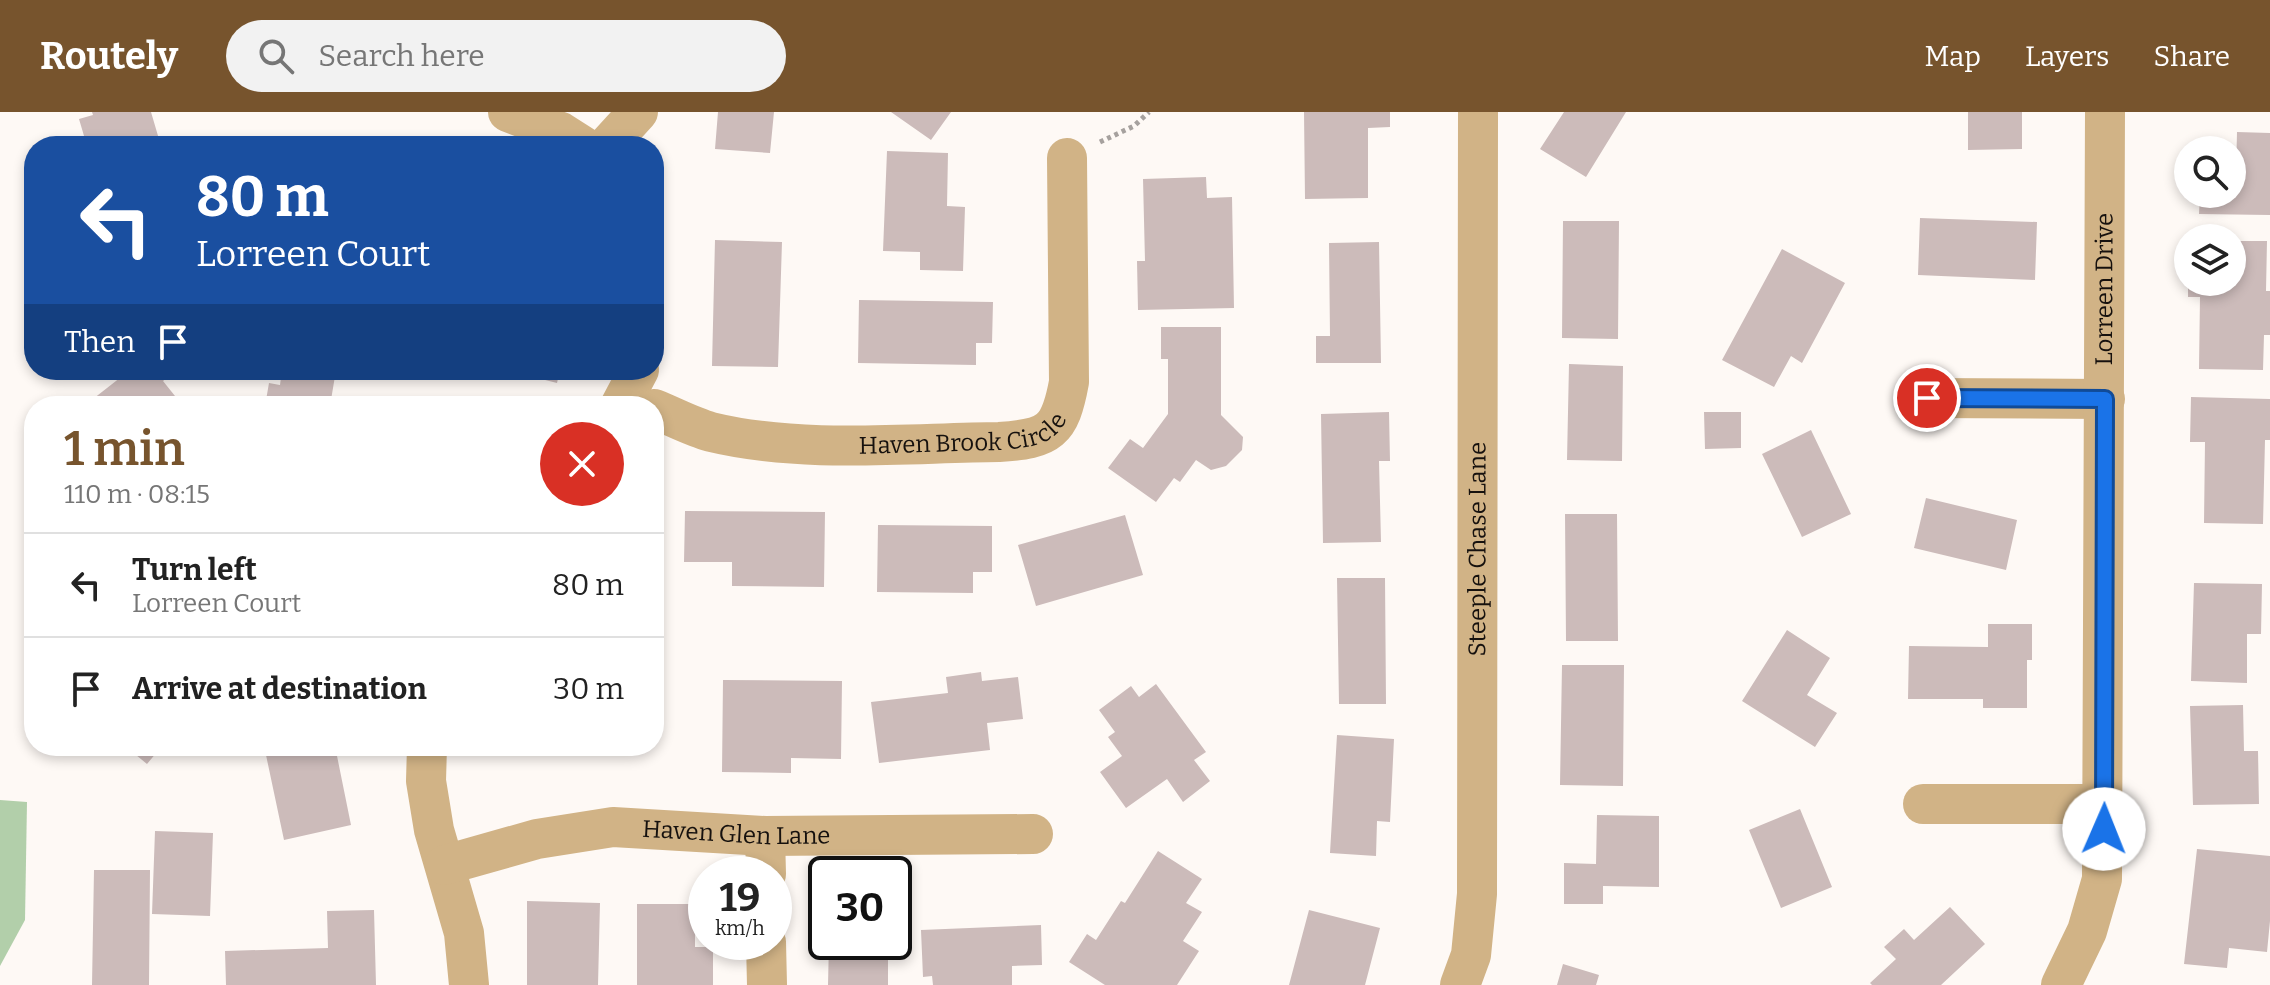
<!DOCTYPE html>
<meta charset="utf-8">
<style>
:root{--surface:#fff;--page:#f2f2f2;--text:#222;--muted:#767676;--line:#e0e0e0;--accent:#77542d}
body{margin:0;font-family:Bitter,serif;background:var(--page);color:var(--text);height:100vh;display:flex;flex-direction:column;font-size:30px;white-space:nowrap}
*{box-sizing:border-box;margin:0}
p{font-size:26px;color:var(--muted)}
.icon{flex:none;width:44px;height:44px;fill:none;stroke:currentColor;stroke-width:2;stroke-linecap:round;stroke-linejoin:round}
.map{position:relative;flex:1;overflow:hidden}
.details{position:absolute;left:24px;top:284px;width:640px;height:360px;display:flex;flex-direction:column;background:var(--surface);border-radius:32px;box-shadow:0 4px 12px #0003}
.details>*{flex:none}
.hud{position:absolute;left:24px;top:24px;width:640px;height:244px;border-radius:32px;box-shadow:0 4px 12px #0003;background:#1a4fa0;color:#fff;overflow:hidden}
.controls{position:absolute;left:2174px;top:24px;display:grid;gap:16px}
.controls a{display:grid;place-items:center;width:72px;height:72px;border-radius:50%;background:var(--surface);box-shadow:0 4px 12px #0003;font-size:40px}
.speed{position:absolute;left:688px;top:744px;display:flex;gap:16px;font-size:40px;font-weight:700;text-align:center}
.speed>*{display:grid;place-content:center;width:104px;height:104px;border-radius:50%;background:var(--surface);box-shadow:0 4px 12px #0003;line-height:1}
.speed small{font-size:20px;font-weight:400}
.speed .limit{border:4px solid #111;border-radius:12px;background:#fff;color:#111}
.pin{position:absolute;display:grid;place-items:center;width:68px;height:68px;color:#fff;margin:-34px;border:4px solid #fff;border-radius:50%;box-shadow:0 2px 8px #0007}
.me{position:absolute;width:88px;margin:-44px;rotate:1deg;stroke-linejoin:round;filter:drop-shadow(0 0 6px #0008)}
.turn{display:flex;align-items:center;gap:28px;height:168px;padding:0 40px;font-size:36px}
.turn .icon{width:104px;height:104px;stroke-width:2.5}
.turn b{display:block;font-size:56px;line-height:68px}
.then{display:flex;align-items:center;height:76px;padding:0 40px;background:#0003;gap:16px;font-size:30px}
.round{display:grid;place-items:center;flex:none;width:84px;height:84px;border-radius:42px;background:var(--page)}
.headline{display:flex;align-items:center;justify-content:space-between;height:136px;padding:0 40px}
h1{font-size:48px;font-weight:600;line-height:60px;color:var(--accent)}
ul{padding:0;list-style:none}
li{display:flex;align-items:center;gap:24px;height:104px;padding:0 40px;border-top:2px solid var(--line)}
li div{flex:1}
li b{display:block;font-size:30px}
li em{font-style:normal}
header{display:flex;align-items:center;gap:48px;box-sizing:border-box;height:112px;padding:0 40px;background:var(--accent);color:#fff}
header strong{font-size:38px}
nav{display:flex;gap:44px;margin-inline-start:auto;font-size:28px}
.search{width:560px;height:72px;background:var(--page);display:flex;align-items:center;gap:20px;box-sizing:border-box;padding:0 28px;border-radius:44px;color:var(--muted);font-size:30px}
.map>svg:first-child{display:block}
</style>
<header>
<strong>Routely</strong>
<div class="search"><svg class="icon" aria-label="search" viewBox="0 0 24 24"><circle cx="10" cy="10" r="6"/><path d="M15 15l6 6"/></svg>Search here</div>
<nav><a>Map</a><a>Layers</a><a>Share</a></nav>
</header>
<div class="map">
<svg width="2270" height="873" viewBox="0 0 2270 873">
<rect width="100%" height="100%" fill="#fef9f5"/>
<path fill="#b2cfaa" d="M0,688L27,690L25,808L0,854Z"/>
<path fill="#ccbbba" d="M92,0H151L161,34H87L79,7L93,3Z
M718,0H774L770,41L715,37Z
M891,0H951L931,28Z
M1304,0H1390V15L1368,16V86L1305,87Z
M1564,0H1626L1586,65L1540,37Z
M1968,0H2022V37L1968,38Z
M2237,20L2270,21V103L2199,102L2200,82H2232V62H2236Z
M887,39L948,41L947,94L965,95L963,159L920,158V140L883,139Z
M1206,65L1207,86L1232,85L1234,196L1138,198L1137,149H1145L1143,67Z
M1920,106L2037,110L2035,168L1918,163Z
M1563,109H1619L1618,227L1562,226Z
M715,128L782,130L778,255L712,254Z
M2232,129H2267L2266,179H2270V223H2264L2263,258L2199,257L2200,185H2188V170H2232Z
M1379,130L1381,251H1316V224H1330L1329,131Z
M1782,137L1845,171L1802,251L1791,244L1774,275L1722,248Z
M859,188L993,190L992,231H976V253L858,251Z
M1161,215H1221V303L1243,325L1242,338L1226,354L1211,358L1196,348L1180,370L1174,366L1156,390L1108,356L1130,327L1143,336L1168,302V247H1161Z
M1569,252L1623,254L1622,349L1567,348Z
M130,258H176L163,269L183,294H84Z
M282,258H336L330,294H265L269,271L280,273Z
M506,258H560L557,271Z
M2191,285L2270,287V328H2265L2263,412L2204,411L2205,330H2190Z
M1389,300L1390,349H1379L1381,430L1323,431L1321,302Z
M1704,300H1741V336L1705,337Z
M1811,318L1851,402L1802,425L1762,342Z
M1926,386L2017,408L2006,458L1914,436Z
M685,399L825,400L824,475L732,474V450H684Z
M1565,402H1617L1618,529H1566Z
M1125,403L1143,463L1036,494L1018,433Z
M878,413L992,414V460H973V481L877,480Z
M1337,466H1385L1386,592H1339Z
M2194,471L2262,472L2261,522H2247V571L2191,569Z
M1988,512H2032V548H2027V596H1983V587H1908L1909,534L1988,535Z
M1787,518L1830,546L1807,583L1837,601L1815,635L1742,589Z
M1562,553H1624L1623,674L1560,673Z
M981,560L982,569L1018,565L1023,607L987,611L990,638L879,651L871,590L948,581L946,565Z
M723,568L842,569L841,647L791,646V661L722,660Z
M1156,572L1206,640L1194,648L1210,669L1183,690L1167,667L1126,696L1100,660L1122,644L1108,625L1115,620L1099,598L1131,574L1139,585Z
M2243,593L2244,639H2258L2259,692L2193,693L2190,594Z
M1337,623L1394,627L1390,710L1377,709L1376,744L1330,741Z
M125,634H162L147,652Z
M289,634H335L351,713L284,728L266,643L290,638Z
M1800,697L1832,775L1781,796L1749,718Z
M1597,703L1659,704V775L1603,774V792H1564V751L1596,752Z
M155,719L213,721L210,804L152,802Z
M2197,737L2270,744V809L2267,840L2229,836L2227,856L2184,852Z
M1158,739L1202,767L1186,791L1202,800L1183,829L1199,839L1177,873H1105L1069,850L1087,822L1096,828L1121,789L1125,791Z
M94,758H150L149,873H92Z
M527,789L600,791L598,873H527Z
M637,792H695V835H713V873H637Z
M1950,795L1985,832L1941,873H1872L1870,871L1896,847L1884,835L1904,817L1914,828Z
M374,798L376,873H226L225,839L328,836L327,799Z
M1309,798L1380,816L1365,873H1289Z
M1041,813L1042,853L1012,854V873H933L932,864L923,865L921,818Z
M829,830H888V873H828Z
M1563,852L1599,863L1596,873H1557Z"/>
<g fill="none" stroke-linecap="round" stroke-linejoin="round">
<path stroke="#a6a19e" stroke-width="5" stroke-dasharray="4 4" stroke-linecap="butt" d="M1100,30L1134,14L1149,0"/>
<g stroke="#d1b386" stroke-width="40">
<path d="M508,0L561,20L583,34"/>
<path d="M607,34L638,0"/>
<path d="M1927,286L2105,287"/>
<path d="M620,294L639,258"/>
<path id="s1" d="M654,297C672,304 692,315 711,320C802,342 906,331 999,330C1050,327 1060,319 1069,270L1067,46"/>
<path d="M427,634L426,669L434,718L464,821L469,873"/>
<path d="M1923,692H2104"/>
<path d="M765,724L766,762"/>
<path id="s2" d="M445,753L537,727L613,715L765,724L1033,722"/>
<path d="M766,830L767,873"/>
<path id="s3" d="M1460,873L1471,843L1477,782L1478,0"/>
<path id="s4" d="M2061,873L2087,819L2102,767L2105,0"/>
</g>
</g>
<g fill="none" stroke-linecap="round" stroke-linejoin="round">
<defs>
<path id="route" d="M1927,286L2105,287L2104,717"/>
</defs>
<use href="#route" stroke="#114b97" stroke-width="20"/>
<use href="#route" stroke="#1a73e8" stroke-width="14"/>
</g>
<g text-anchor="middle" stroke-width="7" stroke-linejoin="round" paint-order="stroke">
<g font-size="24" fill="#16110e" stroke="#fff">
<text dy="8" stroke="none"><textPath href="#s4" startOffset="704">Lorreen Drive</textPath></text>
<text dy="8" stroke="none"><textPath href="#s1" startOffset="316">Haven Brook Circle</textPath></text>
<text dy="8" stroke="none"><textPath href="#s3" startOffset="438">Steeple Chase Lane</textPath></text>
<text dy="8" stroke="none"><textPath href="#s2" startOffset="296">Haven Glen Lane</textPath></text>
</g>
</g>
</svg>
<div class="controls">
<a><svg class="icon" aria-label="search" viewBox="0 0 24 24"><circle cx="10" cy="10" r="6"/><path d="M15 15l6 6"/></svg></a>
<a><svg class="icon" aria-label="layers" viewBox="0 0 24 24"><path d="M12 4l9 5-9 5-9-5zM3 14l9 5 9-5"/></svg></a>
</div>
<div class="speed"><div>19<small>km/h</small></div><div class="limit">30</div></div>
<div class="pin" style="left:1927px;top:286px;background:#d93025"><svg class="icon" aria-label="arrive" viewBox="0 0 24 24"><path d="M6 21V4h12l-3 4 3 4H6"/></svg></div>
<svg class="me" style="left:2104px;top:717px" viewBox="-20 -20 40 40"><circle r="19" fill="#fff"/><path d="M0-13L10 11 0 6-10 11z" fill="#1a73e8"/></svg>
<div class="hud">
<div class="turn"><svg class="icon" aria-label="left" viewBox="0 0 24 24"><path d="M17 20v-9H6M10 6l-5 5 5 5"/></svg><div><b>80 m</b>Lorreen Court</div></div>
<div class="then">Then<svg class="icon" aria-label="arrive" viewBox="0 0 24 24"><path d="M6 21V4h12l-3 4 3 4H6"/></svg></div>
</div>
<section class="details">
<div class="headline"><div><h1>1 min</h1><p>110 m · 08:15</p></div><a class="round" style="background:#d93025;color:#fff"><svg class="icon" aria-label="close" viewBox="0 0 24 24"><path d="M6 6l12 12M18 6L6 18"/></svg></a></div>
<ul>
<li><svg class="icon" aria-label="left" viewBox="0 0 24 24"><path d="M17 20v-9H6M10 6l-5 5 5 5"/></svg><div><b>Turn left</b><p>Lorreen Court</p></div><em>80 m</em></li>
<li><svg class="icon" aria-label="arrive" viewBox="0 0 24 24"><path d="M6 21V4h12l-3 4 3 4H6"/></svg><div><b>Arrive at destination</b></div><em>30 m</em></li>
</ul>
</section>
</div>
